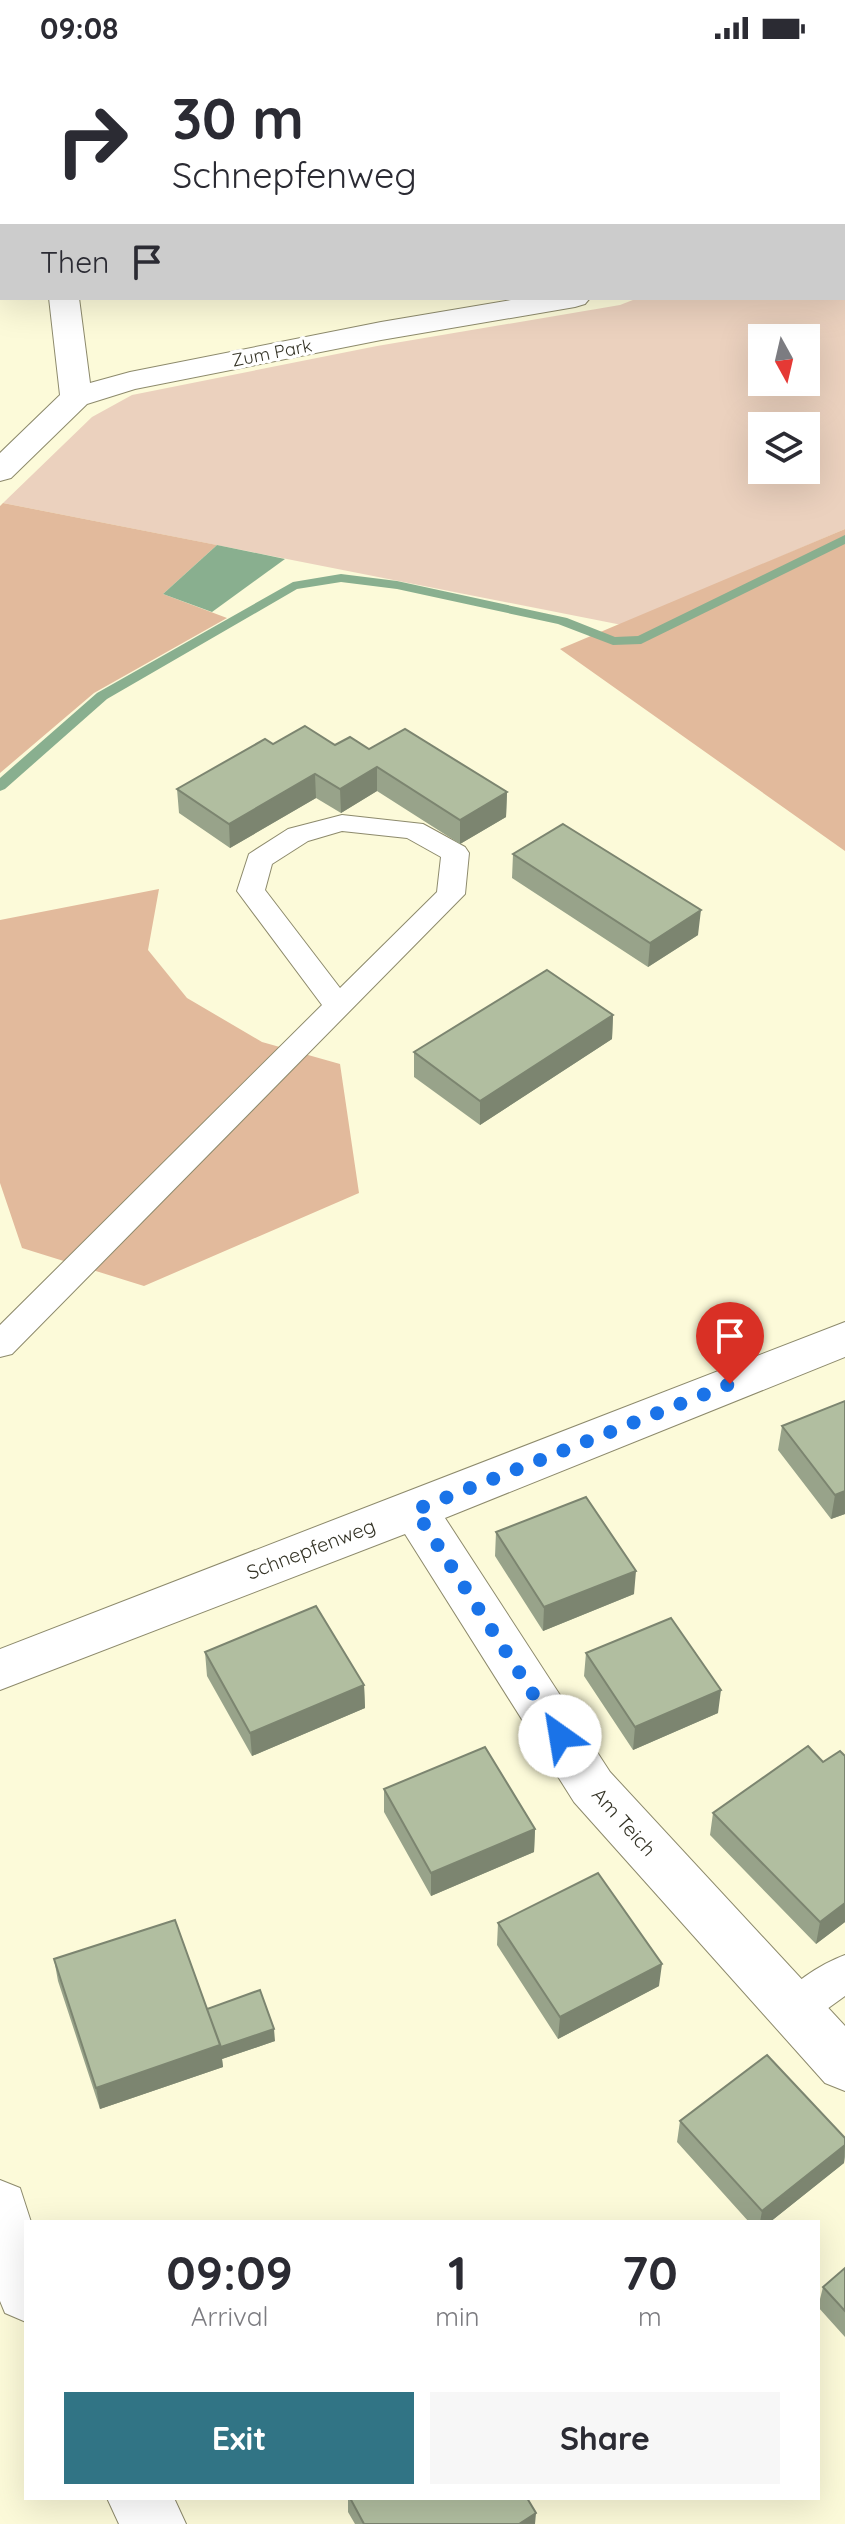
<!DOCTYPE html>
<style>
:root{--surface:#fff;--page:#f7f7f7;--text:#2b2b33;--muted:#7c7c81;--accent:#317485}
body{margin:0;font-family:Quicksand,sans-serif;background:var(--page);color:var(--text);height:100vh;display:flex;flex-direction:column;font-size:30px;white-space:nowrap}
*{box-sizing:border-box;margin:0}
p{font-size:26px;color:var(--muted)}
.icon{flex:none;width:44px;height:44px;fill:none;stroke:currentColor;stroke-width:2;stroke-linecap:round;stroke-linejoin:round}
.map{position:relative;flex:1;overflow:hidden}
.drawer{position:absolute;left:24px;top:2164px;width:796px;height:280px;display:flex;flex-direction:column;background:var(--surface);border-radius:0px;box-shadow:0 8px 32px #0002}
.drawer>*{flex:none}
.guide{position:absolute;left:0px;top:0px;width:846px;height:244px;box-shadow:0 8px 32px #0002;background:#fff;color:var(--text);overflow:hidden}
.needle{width:52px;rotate:172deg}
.buttons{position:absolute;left:748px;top:268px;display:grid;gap:16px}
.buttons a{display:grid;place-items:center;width:72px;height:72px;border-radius:0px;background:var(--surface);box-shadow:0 8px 32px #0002;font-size:40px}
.pin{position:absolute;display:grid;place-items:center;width:68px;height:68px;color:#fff;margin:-82px -34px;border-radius:50% 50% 50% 0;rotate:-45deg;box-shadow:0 0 8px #0007}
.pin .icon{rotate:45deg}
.me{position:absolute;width:88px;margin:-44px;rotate:328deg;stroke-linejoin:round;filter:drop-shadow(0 0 6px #0008)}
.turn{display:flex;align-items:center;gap:28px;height:168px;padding:0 40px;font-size:36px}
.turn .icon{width:104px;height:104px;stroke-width:2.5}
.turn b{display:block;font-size:56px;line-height:68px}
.then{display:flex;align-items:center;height:76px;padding:0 40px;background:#0003;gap:16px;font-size:30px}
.eta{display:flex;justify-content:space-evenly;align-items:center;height:136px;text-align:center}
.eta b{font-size:48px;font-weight:700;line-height:56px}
.cta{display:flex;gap:16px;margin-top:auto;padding:16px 40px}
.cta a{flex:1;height:92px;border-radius:0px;background:var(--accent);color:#fff;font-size:32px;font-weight:700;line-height:92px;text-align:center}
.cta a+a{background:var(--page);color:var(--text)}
.status{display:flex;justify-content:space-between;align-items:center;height:56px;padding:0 40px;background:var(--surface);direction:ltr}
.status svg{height:22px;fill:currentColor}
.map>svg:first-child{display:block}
</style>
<div class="status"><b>09:08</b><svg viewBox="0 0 49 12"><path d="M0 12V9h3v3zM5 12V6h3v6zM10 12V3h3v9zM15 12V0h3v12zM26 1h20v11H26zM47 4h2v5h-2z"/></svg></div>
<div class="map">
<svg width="845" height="2468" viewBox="0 0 845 2468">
<rect width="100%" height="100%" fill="#fcfad9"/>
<path fill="#ebd1be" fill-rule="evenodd" d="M290,0H845V138L844,2Z
M845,168V473L622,569L3,447L92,361L132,339L377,290L620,249L638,242H844ZM762,282H806V326H762ZM762,370H806V414H762Z"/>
<path fill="#e2ba9c" d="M3,447L217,489L163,538L227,562L94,637L0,717V450Z
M845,473V795L560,593Z
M159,833L148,894L187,942L262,986L340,1008L359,1137L144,1230L22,1192L0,1127V864Z"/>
<path fill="#89af8f" d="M217,489L285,503L212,556L163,538Z"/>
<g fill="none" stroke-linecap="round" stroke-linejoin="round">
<path fill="#89af8f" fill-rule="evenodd" d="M845,479V488L641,588L613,589L558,568L397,533L341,526L297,533L107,643L5,733L0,735V722L97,637L293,526L341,518L397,525L567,562L615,581L638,580Z"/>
<defs>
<path id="lane" d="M342,759L423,768L465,791L469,797L465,838L12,1298L0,1301V1269L322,949L237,835L249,798L288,773ZM342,775L407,782L441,801L437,836L340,932L265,834L272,808L308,785Z
M845,1899V1940L809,1966L795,1971L781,1966L775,1953C786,1929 821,1908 845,1899Z"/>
<path id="street" d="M20,0H46L47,2H21Z
M845,147V164H844V147Z
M49,242H79L90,327L130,316L381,266L523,242H590L585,248L575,251L381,284L135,333L87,348L11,422L0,425V397L60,339Z
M845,1266V1301L445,1462L610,1716L845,1970V2035L825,2027L574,1746L405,1478L0,1634V1593Z
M0,2124L20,2132L31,2166H26V2266L5,2257L0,2245Z
M107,2442H174L186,2468H119Z"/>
</defs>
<use href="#lane" stroke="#8d8a6c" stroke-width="2"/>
<use href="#street" stroke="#8d8a6c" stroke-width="2"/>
<use href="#lane" fill="#fff" fill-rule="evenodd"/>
<use href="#street" fill="#fff" fill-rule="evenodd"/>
</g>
<path fill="#98a38a" d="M273,688L335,689L369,693L507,736L506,761L460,788L377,735L341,757L316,742L230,792L179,757L177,733Z
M513,798L698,879L648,911L512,822Z
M613,959L612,983L480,1069L414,1021V996Z
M845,1345V1458L831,1463L778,1394L782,1370Z
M496,1476L634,1538L543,1575L495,1500Z
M205,1596L364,1629L365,1652L252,1700L207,1620Z
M586,1597L718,1657L633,1694L584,1620Z
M384,1733L535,1773L534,1796L431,1840L384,1756Z
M713,1757L845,1866L816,1888L710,1779Z
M498,1867L659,1930L558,1983L497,1889Z
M54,1903L207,1953L275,1985L222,2003L223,2011L100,2053L58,1925Z
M680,2065L845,2082V2101L844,2107L770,2166H749L677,2086Z
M845,2212V2281L818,2251L823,2231Z
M348,2442H527L535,2468H355L348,2456Z"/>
<path fill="#7c8570" d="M190,0H202V2H181Z
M377,711V735L341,757L340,733Z
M315,718L316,742L230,792L229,768Z
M507,736L506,761L460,788V764Z
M701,854L698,879L648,911L650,887Z
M613,959L612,983L480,1069V1045Z
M845,1435V1458L831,1463L835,1439Z
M636,1515L634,1538L543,1575L544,1551Z
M364,1629L365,1652L252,1700L250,1677Z
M721,1634L718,1657L633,1694L635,1671Z
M535,1773L534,1796L431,1840V1817Z
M845,1847V1866L816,1888L820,1866Z
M662,1908L659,1930L558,1983L560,1961Z
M274,1973L275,1985L222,2003L223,2011L100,2053L96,2032L220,1989Z
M845,2089L844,2107L770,2166H760L762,2155Z
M536,2457L535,2468H519Z"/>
<path fill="#b1bea0" stroke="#7c8570" stroke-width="2" d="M103,0H190L181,2H93Z
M206,0H293L296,2H208Z
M305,670L335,689L350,681L369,693L405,673L507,736L460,764L377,711L340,733L315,718L229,768L177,733L265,683L273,688Z
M563,768L701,854L650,887L513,798Z
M547,914L613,959L480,1045L414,996Z
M845,1345V1435L835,1439L782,1370Z
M586,1441L636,1515L544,1551L496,1476Z
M316,1550L364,1629L250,1677L205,1596Z
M671,1562L721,1634L635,1671L586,1597Z
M808,1690L823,1706L840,1695L845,1700V1847L820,1866L713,1757Z
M485,1691L535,1773L431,1817L384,1733Z
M598,1817L662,1908L560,1961L498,1867Z
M175,1864L220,1989L96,2032L54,1903Z
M260,1934L274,1973L221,1991L207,1953Z
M767,1999L845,2082V2089L762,2155L680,2065Z
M845,2212V2255L823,2231Z
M350,2442H527L536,2457L519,2468H364Z"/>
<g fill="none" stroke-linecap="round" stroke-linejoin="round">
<path stroke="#1a73e8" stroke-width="14" stroke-dasharray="0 25.2" d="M560,1680L415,1454L730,1328"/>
</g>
<g text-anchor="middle" stroke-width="7" stroke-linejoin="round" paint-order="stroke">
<g font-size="18" fill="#343326" stroke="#fff">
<text transform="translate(272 297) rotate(-11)" y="6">Zum Park</text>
</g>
<g font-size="20" fill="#343326" stroke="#fff">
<text transform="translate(311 1493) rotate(-21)" y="7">Schnepfenweg</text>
<text transform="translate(624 1766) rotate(48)" y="7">Am Teich</text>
</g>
</g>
</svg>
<div class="buttons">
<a><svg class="needle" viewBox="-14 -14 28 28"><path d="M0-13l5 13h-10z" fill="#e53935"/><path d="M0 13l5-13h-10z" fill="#7c7c81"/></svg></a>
<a><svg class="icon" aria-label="layers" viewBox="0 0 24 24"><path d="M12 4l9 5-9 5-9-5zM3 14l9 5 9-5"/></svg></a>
</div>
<div class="pin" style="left:730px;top:1328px;background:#d93025"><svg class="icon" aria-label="arrive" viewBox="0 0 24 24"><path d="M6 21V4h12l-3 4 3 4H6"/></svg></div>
<svg class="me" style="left:560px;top:1680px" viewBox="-20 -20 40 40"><circle r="19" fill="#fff"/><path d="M0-13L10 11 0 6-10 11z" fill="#1a73e8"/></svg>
<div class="guide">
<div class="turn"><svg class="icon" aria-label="right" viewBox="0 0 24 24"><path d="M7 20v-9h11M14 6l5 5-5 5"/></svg><div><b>30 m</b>Schnepfenweg</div></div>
<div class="then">Then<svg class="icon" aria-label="arrive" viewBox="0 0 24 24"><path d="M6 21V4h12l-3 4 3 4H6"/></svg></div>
</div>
<section class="drawer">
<div class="eta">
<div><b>09:09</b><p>Arrival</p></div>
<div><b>1</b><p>min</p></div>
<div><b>70</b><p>m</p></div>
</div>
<div class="cta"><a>Exit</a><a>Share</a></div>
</section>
</div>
